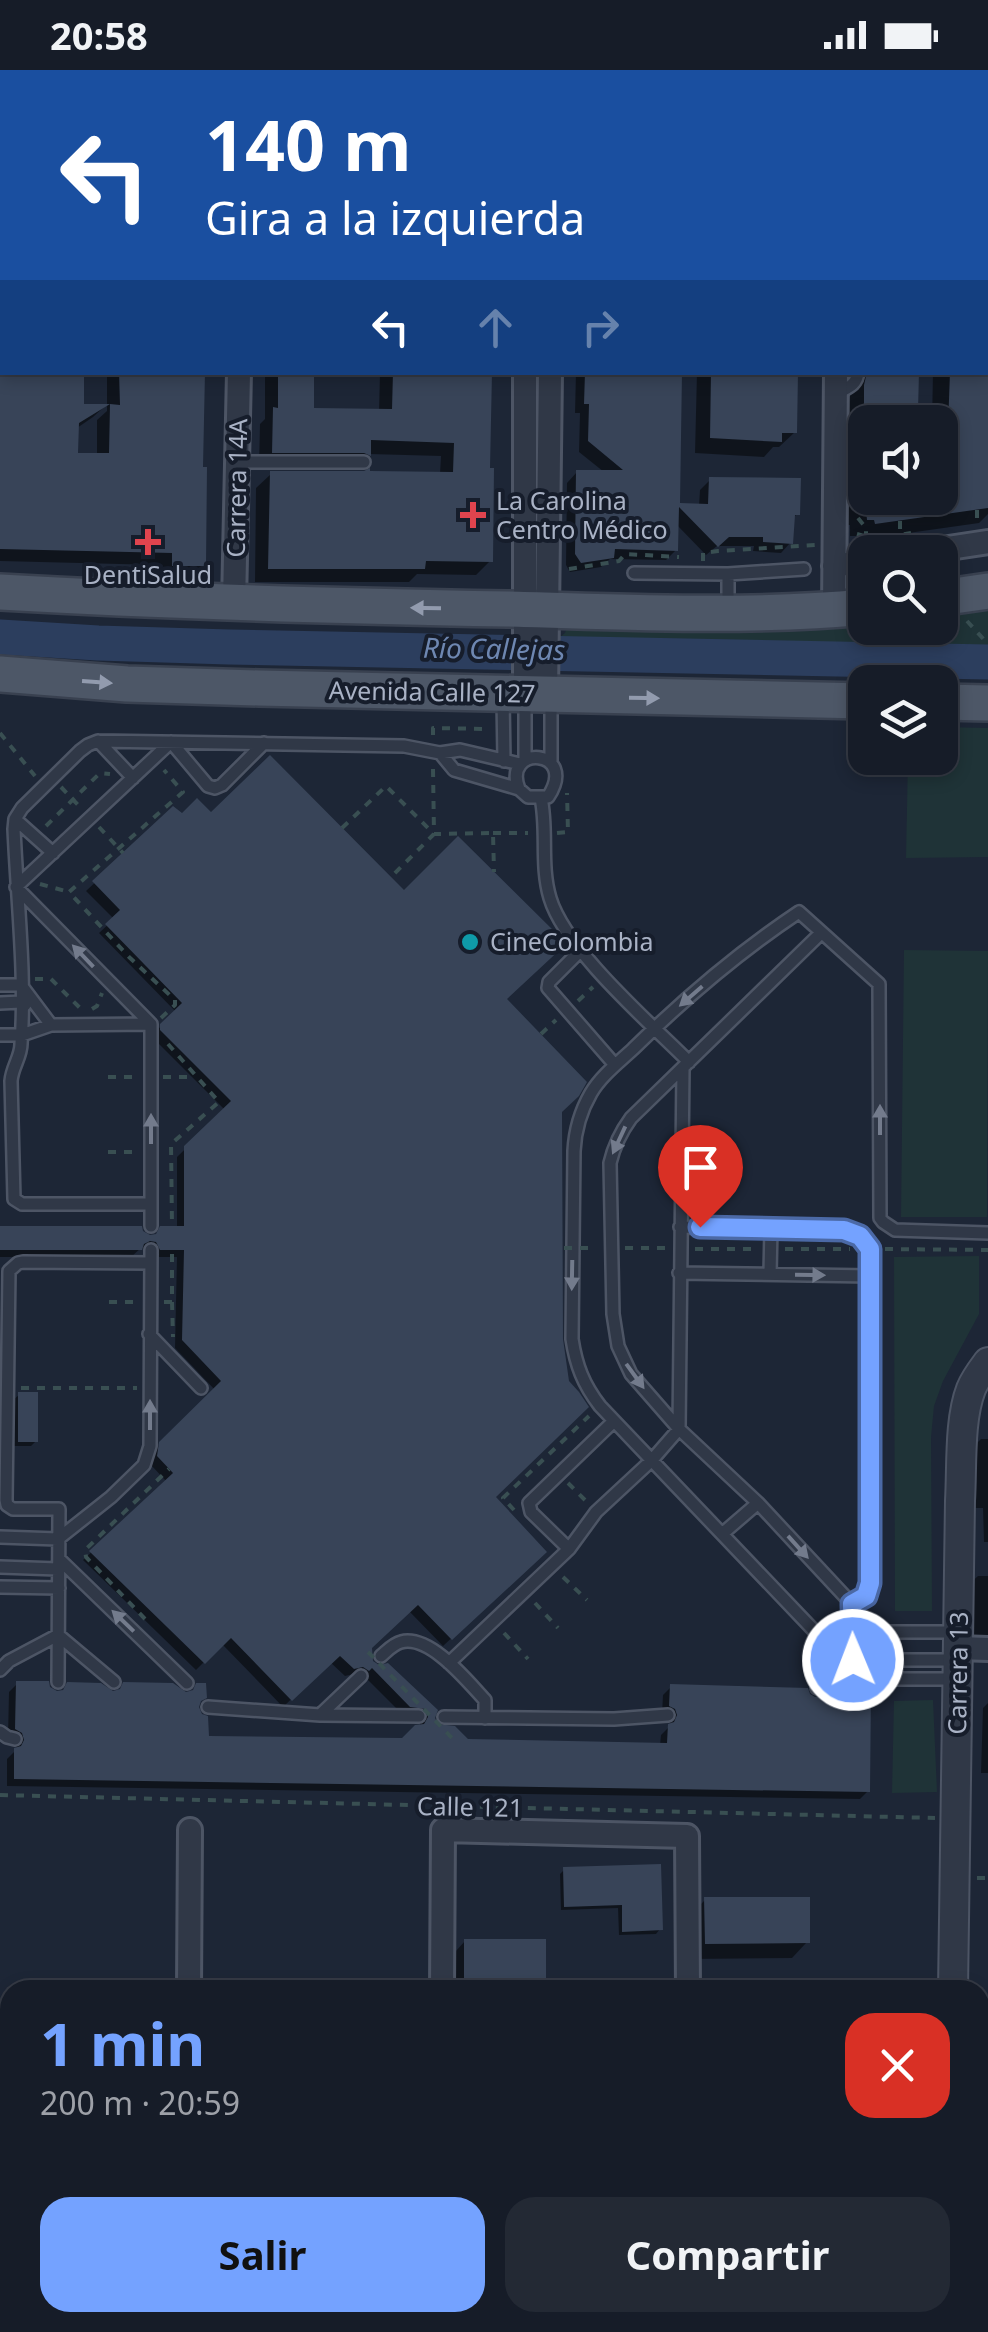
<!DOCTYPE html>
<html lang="es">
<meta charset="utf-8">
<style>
:root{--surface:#161c28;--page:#232934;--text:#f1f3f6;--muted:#9ea1a8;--line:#353a45;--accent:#74a2ff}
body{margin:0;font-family:"Noto Sans",sans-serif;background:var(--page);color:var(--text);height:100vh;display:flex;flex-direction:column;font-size:38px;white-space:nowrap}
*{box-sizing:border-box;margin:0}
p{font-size:32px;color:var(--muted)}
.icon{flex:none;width:55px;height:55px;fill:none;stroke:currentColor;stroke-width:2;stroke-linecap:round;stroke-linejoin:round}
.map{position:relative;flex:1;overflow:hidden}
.side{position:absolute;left:0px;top:1910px;width:990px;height:352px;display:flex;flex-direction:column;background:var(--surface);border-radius:30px 30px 0 0;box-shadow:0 5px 15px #0003,0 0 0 2px var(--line)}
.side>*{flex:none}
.hud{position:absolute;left:0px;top:0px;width:990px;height:305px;box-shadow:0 5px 15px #0003,0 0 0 2px var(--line);background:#1a4fa0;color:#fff;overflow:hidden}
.controls{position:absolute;left:848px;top:335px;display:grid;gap:20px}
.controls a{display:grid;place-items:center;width:110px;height:110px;border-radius:20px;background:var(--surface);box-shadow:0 5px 15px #0003,0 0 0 2px var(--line);font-size:50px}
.pin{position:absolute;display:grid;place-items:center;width:85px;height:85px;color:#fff;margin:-102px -42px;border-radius:50% 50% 50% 0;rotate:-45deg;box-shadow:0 0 10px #0007}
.pin .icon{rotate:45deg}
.me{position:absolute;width:110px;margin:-55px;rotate:359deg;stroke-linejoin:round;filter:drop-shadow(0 0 8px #0008)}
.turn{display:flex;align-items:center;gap:35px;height:210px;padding:0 40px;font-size:45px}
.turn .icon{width:130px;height:130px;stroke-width:2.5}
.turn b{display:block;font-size:70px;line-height:85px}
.lanes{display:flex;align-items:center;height:95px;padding:0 40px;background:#0003;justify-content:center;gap:50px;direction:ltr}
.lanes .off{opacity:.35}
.round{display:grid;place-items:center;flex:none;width:105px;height:105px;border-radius:30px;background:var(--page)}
.summary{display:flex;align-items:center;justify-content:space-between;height:170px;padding:0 40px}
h1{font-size:60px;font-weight:700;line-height:75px;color:var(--accent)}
.button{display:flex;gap:20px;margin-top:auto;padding:20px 40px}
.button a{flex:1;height:115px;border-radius:30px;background:var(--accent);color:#111;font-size:40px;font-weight:700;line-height:115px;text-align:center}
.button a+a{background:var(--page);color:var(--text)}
.status{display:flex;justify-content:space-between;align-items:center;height:70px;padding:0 50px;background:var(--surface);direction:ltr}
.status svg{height:28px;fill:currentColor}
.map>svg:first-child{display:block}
</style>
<div class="status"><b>20:58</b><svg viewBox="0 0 49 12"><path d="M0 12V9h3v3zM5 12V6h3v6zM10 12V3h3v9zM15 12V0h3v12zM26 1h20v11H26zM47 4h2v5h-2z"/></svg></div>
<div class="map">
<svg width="988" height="2262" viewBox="0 0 988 2262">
<rect width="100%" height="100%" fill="#1d2636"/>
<path fill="#1f3337" d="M988,534V576L559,568L565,563L567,557L865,548V558H940V540Z
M940,657L988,658V787L906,788L908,688H940Z
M904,880L988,881L987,1147H901Z
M979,1186V1244L943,1311L934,1336L931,1367L932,1541H895L894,1187Z
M933,1630L937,1722L892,1723L894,1631Z"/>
<path fill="#0007" d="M0,0H199L197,2H2V10H0Z
M262,0H372V1L262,2Z
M379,0H487L484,2H381Z
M574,0H679V2H574Z
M699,0H807V2H699Z
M860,0H988V27V2H860Z
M2,59V302L81,336L104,337L93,347L77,358L76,385L97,386V350L107,341V302H204L202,317L203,495L190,509H159V495L0,491V61Z
M988,67V444L979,453L859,470L858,466H850V455H847V416L855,409L854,356H848V333L851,321L847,306L851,302H916V340L904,352H865V428H940V352H932L933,302H988Z
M265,302H312V341L379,342L380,303L333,302H491L487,400L490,491L476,505L417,504L409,512H255L256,418L271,404H440L441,386L369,384L355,398L349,396H259L260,354L265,349Z
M576,302H679L677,436H699L700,420L710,410L797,444L792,449L791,472L781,483L753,481L754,476H717L706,485L676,454V480L666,490L610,489L601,497L570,502L566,495L567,413L577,402H604L579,382L580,343H575Z
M697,302H796L795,362L779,377H773L764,387L695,383Z
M173,739L182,746L211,745L504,929L559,1042L493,1427L544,1482L443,1576L409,1541L370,1578L371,1593L435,1641L432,1648L437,1657L467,1672L660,1675L661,1665L671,1655L668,1647L662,1644L663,1625L671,1617L868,1721L860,1729L7,1716V1689L17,1679L15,1671L8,1667L9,1622L17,1614L60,1623L68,1614L113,1624H189L197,1616V1634L207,1668L403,1670L421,1657L417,1646L402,1644L362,1604L359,1607L354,1604L345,1606L330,1592L283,1637L222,1574L196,1600L83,1490L167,1412L150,1394L152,1382L215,1320L175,1278L177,1187H152L149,1180L141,1178L131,1187H0V1158L152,1168L161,1159H177V1087L225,1040L153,968V964L176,942L99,863L114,849L86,821Z
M19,1325L36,1371L31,1376H14V1329Z
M981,1369H988V1472H984L983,1438H969L971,1379Z
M978,1506H988V1573H969L967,1516Z
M988,1633V1703H981L983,1638Z
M659,1797L660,1859L656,1864L619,1865L618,1838L561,1840L560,1804L564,1800Z
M705,1830L807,1872L792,1888L690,1889V1845Z
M465,1871L543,1920H455V1882Z
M710,1911L800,1913L801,1920H701Z
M0,1932H10V2245L0,2244Z
M983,2170H988V2259L971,2258V2252H980V2173Z
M74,2252H161L151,2262L73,2260Z
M685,2252H881L870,2261L752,2262V2258L686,2262Z"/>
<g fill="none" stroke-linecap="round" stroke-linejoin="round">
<path stroke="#2c3e5e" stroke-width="35" d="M0,567L98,573L229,577L988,592"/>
</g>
<path fill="#384458" d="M0,302H84V334H110L79,353L78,383H109L110,334L120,335L119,302H205L203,397H207L206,496H172V483L0,479Z
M278,302H314V338L392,339L393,302H492L490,398H494L493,492L426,491L425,499H268L270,401H364L370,398V401L453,402L454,373L371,370V386L364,383H272L273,337L278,338Z
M585,302H682L680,433L708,434L709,407L801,408L800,445H795L793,474L763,472V467H729L718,477L679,437L678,481L615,479L614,488L581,493L575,484L576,400H623L588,371L589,334H584Z
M711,302H798L797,363H782V372L710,368Z
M867,302H919L918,341L864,340V315Z
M950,302H988V438L875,454L874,450H867L865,428H940V411H946Z
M270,685L404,820L458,766L560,867L565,875L507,929L587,1012L579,1026L562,1042L563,1269L569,1311L579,1322L589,1337L496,1427L547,1482L452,1570L418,1535L372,1578L373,1591L379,1595L388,1593L438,1640L435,1648L438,1654L455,1656L468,1669L667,1673L668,1654L674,1652L677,1645L675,1639L669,1636L670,1614L808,1618L810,1624L815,1627L854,1618H871L870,1722L14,1709V1678L21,1676L24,1670L22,1663L15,1659L16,1611H49L50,1617L57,1621L63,1620L67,1612L101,1613L113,1621L120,1619L123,1612L173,1613L186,1622L193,1620L196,1613H206L207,1628L201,1631L199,1637L202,1644L208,1646L209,1666L402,1668L415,1655L424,1654L428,1647L425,1639L410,1637L372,1598L369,1601L363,1597L354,1599L340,1586L292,1631L231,1568L205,1594L89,1481L173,1403L157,1386L159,1372L221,1311L182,1270L184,1180H160L156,1172L150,1171L144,1174L142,1180H0V1156H142L143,1161L150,1165L156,1164L160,1156H184V1076L231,1031L160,960V954L182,933L105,854L120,840L92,811L173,736L182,743L197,728L211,742Z
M18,1322H38V1372H18Z
M661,1794L663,1860L622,1862V1835L564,1837L563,1797Z
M704,1827H810V1873L705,1874Z
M464,1869H546V1920H464Z"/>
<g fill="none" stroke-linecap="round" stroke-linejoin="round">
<defs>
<path id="service" d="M836,324C846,318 857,316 858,302
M237,392H364
M634,503L728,504L804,499
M728,504V537
M551,627V693
M503,628L504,691
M525,629V690
M98,671L133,708
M171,672L208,716L215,718L222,715L264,673
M440,683L454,700L519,719L528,727H548C580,678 501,674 519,719
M541,728C548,760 540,795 550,828C565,879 649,952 689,992
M15,749L53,783
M16,817L151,954V1156
M16,817L171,672
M820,864L631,1048C620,1063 614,1076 610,1093L613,1244L618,1276L631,1304L679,1359L758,1433L852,1534L853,1609
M581,880L549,912L548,918L615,995
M0,915H21
M21,915L51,955L151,954
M0,933L21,932L25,935
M0,965H22L51,955
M151,1134H22L14,1129L11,1011C12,997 21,987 21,974C26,904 17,829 14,759L15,749L22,738L80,681L88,675L98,671L404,676L440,683L460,680L520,694
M680,1157L845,1160L860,1166L871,1179L870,1513L866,1525L852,1534
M679,1203L870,1206
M770,1204L771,1158
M149,1264L201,1318
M722,1464L758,1433
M0,1467L58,1469L111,1427L144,1395L150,1376L151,1180
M569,1479L531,1442L529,1433L614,1351
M59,1489L187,1613
M0,1497L58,1499
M0,1517L59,1518
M822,1569L852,1562H958
M831,1576L853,1590H958
M381,1586C387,1581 393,1574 401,1572C430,1564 468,1612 485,1630V1648
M449,1593L569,1479L596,1442L652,1390L679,1359L683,998
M0,1600L9,1591L58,1565L114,1612
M853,1609L822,1569L600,1336C583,1314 576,1295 572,1269L574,1081C575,1060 580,1042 591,1023C601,1006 618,993 633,979C684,929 739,882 799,842L879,914L880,1148L883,1152L895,1160L988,1163
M58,1612L59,1439H13L7,1435L6,1430L9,1201L18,1193L23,1192L150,1193
M817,1618L853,1609H957
M208,1637L320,1645L419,1646
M320,1645L361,1606
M444,1647L614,1649L668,1645
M0,1662L7,1667L15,1669"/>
<path id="minor" d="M244,2V0
M528,2V0
M555,2V0
M840,2V0
M0,24H2
M525,302V625
M922,482L988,472
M834,496L865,491
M234,533L239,302
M834,540L836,302
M546,625L550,302
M958,1578L988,1579
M189,1920L190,1760
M442,1920L443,1760L687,1766L688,1920
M186,2262V2252
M439,2262L440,2252
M684,2262V2252"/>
<path id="tertiary" d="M953,1920L960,1431C962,1397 959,1350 971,1319C975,1309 982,1300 988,1292
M947,2262V2252"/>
<path id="primary" d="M0,522C169,532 339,536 508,539C627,542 747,548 865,537
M940,528L988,521
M0,604L127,614L259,618L865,631
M940,632L988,633"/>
</defs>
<use href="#service" stroke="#4d5565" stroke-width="16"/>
<use href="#minor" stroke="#4d5565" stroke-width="28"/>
<use href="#tertiary" stroke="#4d5565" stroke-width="32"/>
<use href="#primary" stroke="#394150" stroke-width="40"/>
<path stroke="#394f52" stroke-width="4" stroke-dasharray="8 8" stroke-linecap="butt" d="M863,421H858V448L866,458V468
M977,440V455
M900,451V481
M857,464L875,469L911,463
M703,491V483L718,481L815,475
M569,499L619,491L625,484L679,487
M967,551L988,574
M0,663L35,706
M433,665V658L487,659
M433,699L434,764L493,763L494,802
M61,717L79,736
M46,756L100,703L110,704
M99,757L123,783
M342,758L386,716L434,764L391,807
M493,763H528
M557,763L568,762L567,723
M40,814L69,822
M35,909H51L82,940
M578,931L593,917
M92,939L97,936L102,923
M161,948L175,935V930L129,887L69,822L183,722L164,700
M541,964L556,950
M168,974L219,1032L171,1074L172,1156
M108,1007H139
M163,1007H194
M108,1082H138
M625,1178H666
M695,1179H755
M785,1179H850
M885,1179L988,1180
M109,1232H135
M164,1232H172V1180
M172,1232L173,1267
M21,1318H137
M568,1413L586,1431
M514,1440L503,1428L589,1346
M563,1507L587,1530
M535,1533L558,1558
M145,1549L86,1487L85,1480L169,1399
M504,1563L528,1589
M0,1725L935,1748
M977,1808H988"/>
<use href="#service" stroke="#303847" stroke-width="11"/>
<use href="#minor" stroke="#303847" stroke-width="22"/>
<use href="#tertiary" stroke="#303847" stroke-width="28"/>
<use href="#primary" stroke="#4d5767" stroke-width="35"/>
<path stroke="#394f52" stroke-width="4" stroke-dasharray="8 8" stroke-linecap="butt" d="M564,1178H590
M368,1582L453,1669"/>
</g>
<defs><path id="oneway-solid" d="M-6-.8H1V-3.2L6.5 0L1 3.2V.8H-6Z" transform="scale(2.5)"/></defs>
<g fill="#929bae">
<use href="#oneway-solid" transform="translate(426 538) rotate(-179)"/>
<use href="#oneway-solid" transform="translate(97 612) rotate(4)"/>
<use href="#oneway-solid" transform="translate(644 628) rotate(1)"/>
</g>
<g fill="#737b8c">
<use href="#oneway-solid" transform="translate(83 886) rotate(-134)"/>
<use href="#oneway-solid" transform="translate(691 926) rotate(139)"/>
<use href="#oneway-solid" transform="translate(880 1050) rotate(-90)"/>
<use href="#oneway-solid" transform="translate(151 1059) rotate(-90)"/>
<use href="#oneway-solid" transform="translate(619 1070) rotate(115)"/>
<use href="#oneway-solid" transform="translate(572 1205) rotate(91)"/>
<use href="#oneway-solid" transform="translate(810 1205) rotate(1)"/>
<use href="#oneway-solid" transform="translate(635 1306) rotate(54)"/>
<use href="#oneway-solid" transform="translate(150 1345) rotate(-90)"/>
<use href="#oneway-solid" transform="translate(798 1477) rotate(48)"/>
<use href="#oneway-solid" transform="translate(123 1551) rotate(-136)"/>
</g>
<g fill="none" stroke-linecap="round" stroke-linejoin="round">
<defs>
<path id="route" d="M700,1157L844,1160L860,1166L870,1179V1513L866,1526L852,1534L853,1590"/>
</defs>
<use href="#route" stroke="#4b69a6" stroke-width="25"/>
<use href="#route" stroke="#74a2ff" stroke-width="18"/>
</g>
<g fill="#e0444e" stroke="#161d2b" stroke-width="4">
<path d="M468 430h10v10h10v10h-10v10h-10v-10h-10v-10h10z"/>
<path d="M143 457h10v10h10v10h-10v10h-10v-10h-10v-10h10z"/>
</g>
<circle fill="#0f9aa8" stroke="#161d2b" stroke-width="4" cx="470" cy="872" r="10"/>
<g text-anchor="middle" stroke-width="8" stroke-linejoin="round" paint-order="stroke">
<g font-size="25" fill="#a9b2c5" stroke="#161d2b">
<text transform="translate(237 418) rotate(-89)" y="9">Carrera 14A</text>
<text transform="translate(432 622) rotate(1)" y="9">Avenida Calle 127</text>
<text transform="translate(958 1603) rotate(-89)" y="9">Carrera 13</text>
<text transform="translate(470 1737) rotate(1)" y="9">Calle 121</text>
</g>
<g font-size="25" fill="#a9b2c5" stroke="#161d2b" text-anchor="start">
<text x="496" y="440">La Carolina<tspan x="496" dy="29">Centro Médico</tspan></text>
<text x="148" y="514" text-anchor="middle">DentiSalud</text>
<text x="490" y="881">CineColombia</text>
</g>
<g font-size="28" font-style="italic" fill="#6e87b1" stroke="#161d2b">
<text transform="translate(494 579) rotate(1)" y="10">Río Callejas</text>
</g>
</g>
</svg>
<div class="controls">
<a><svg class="icon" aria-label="sound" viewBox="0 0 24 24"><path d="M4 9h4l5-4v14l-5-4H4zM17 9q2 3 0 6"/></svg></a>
<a><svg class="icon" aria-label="search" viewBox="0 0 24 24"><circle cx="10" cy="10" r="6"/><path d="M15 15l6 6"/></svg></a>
<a><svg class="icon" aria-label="layers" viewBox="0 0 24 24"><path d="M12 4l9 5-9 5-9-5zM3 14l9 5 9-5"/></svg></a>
</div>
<div class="pin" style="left:700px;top:1157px;background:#d93025"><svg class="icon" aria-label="arrive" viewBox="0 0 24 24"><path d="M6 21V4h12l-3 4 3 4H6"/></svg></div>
<svg class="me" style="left:853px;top:1590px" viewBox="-20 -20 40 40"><circle r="17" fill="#74a2ff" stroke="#fff" stroke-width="3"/><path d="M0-11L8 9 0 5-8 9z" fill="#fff"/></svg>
<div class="hud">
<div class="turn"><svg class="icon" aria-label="left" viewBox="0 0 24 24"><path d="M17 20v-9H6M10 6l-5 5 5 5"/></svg><div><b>140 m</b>Gira a la izquierda</div></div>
<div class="lanes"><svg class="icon" aria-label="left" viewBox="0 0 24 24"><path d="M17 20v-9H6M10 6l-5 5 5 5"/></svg><svg class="icon off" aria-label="ahead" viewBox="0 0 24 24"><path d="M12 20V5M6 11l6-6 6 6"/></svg><svg class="icon off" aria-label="right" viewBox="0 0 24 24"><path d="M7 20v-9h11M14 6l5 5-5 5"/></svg></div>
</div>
<section class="side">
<div class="summary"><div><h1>1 min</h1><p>200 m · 20:59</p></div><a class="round" style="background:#d93025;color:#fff"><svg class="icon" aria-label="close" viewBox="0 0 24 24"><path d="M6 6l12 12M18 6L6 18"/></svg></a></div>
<div class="button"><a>Salir</a><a>Compartir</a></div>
</section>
</div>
